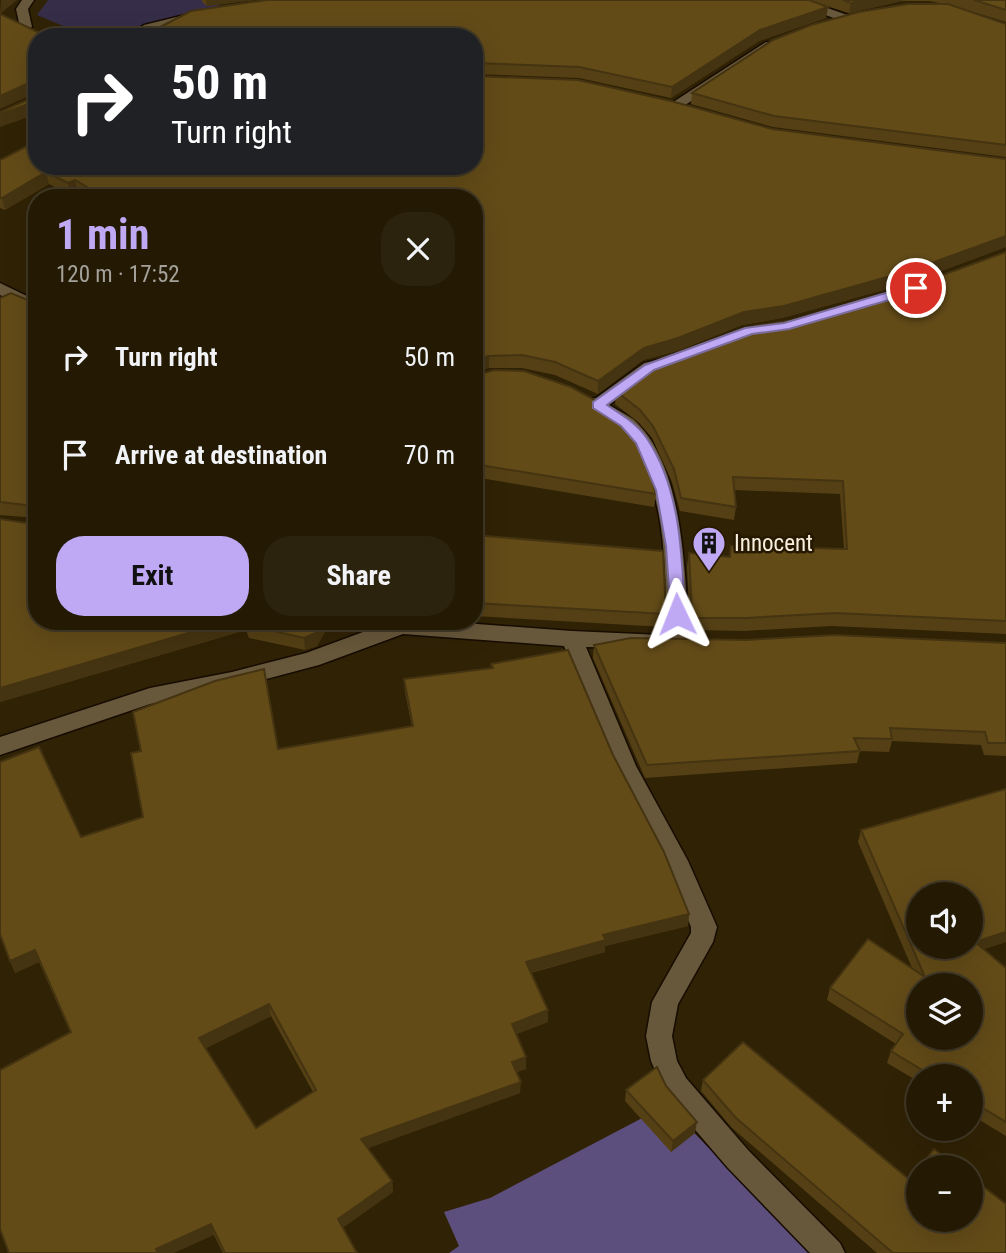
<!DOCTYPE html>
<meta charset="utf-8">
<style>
:root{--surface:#241a04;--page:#2c230e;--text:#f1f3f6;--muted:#a3a19a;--line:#413826;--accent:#bfa8f4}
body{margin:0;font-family:"Roboto Condensed",sans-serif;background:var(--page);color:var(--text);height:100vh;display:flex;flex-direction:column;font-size:26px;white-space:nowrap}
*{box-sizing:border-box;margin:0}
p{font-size:23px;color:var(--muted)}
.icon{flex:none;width:38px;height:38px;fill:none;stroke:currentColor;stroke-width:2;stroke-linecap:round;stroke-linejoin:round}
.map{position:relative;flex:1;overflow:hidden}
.sheet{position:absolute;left:28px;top:189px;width:455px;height:441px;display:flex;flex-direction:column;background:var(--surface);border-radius:28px;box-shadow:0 7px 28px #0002,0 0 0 2px var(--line)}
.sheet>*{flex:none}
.hud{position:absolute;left:28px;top:28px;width:455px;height:147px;border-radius:28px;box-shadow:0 7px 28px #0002,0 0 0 2px var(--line);background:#202124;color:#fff;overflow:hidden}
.buttons{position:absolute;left:906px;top:882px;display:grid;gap:14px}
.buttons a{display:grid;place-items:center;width:77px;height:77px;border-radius:50%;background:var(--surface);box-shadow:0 7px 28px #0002,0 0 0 2px var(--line);font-size:35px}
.pin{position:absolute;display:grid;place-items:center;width:60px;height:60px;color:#fff;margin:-30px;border:4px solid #fff;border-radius:50%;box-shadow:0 2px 7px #0007}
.me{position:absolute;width:77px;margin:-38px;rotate:358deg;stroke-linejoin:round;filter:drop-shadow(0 0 5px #0008)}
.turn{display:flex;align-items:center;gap:24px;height:147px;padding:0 28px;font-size:32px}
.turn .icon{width:91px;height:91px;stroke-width:2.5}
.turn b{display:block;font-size:49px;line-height:60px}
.round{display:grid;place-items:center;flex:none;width:74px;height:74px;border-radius:28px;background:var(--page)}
.summary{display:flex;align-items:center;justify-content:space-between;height:119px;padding:0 28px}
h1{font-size:42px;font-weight:700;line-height:52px;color:var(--accent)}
.action{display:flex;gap:14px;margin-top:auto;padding:14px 28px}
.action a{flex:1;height:80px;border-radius:28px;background:var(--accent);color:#111;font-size:28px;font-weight:700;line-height:80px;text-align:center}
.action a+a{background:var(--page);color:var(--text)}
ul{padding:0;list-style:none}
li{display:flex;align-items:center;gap:21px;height:98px;padding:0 28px}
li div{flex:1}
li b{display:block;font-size:26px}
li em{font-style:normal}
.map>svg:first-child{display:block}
</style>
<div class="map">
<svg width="1006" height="1253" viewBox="0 0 1006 1253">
<rect width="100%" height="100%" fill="#302205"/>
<path fill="#362d49" d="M48,0H229L155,37H89L37,15Z"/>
<path fill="#5d4f7d" d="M667,1105L811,1253H449L459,1246L444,1212L490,1198Z"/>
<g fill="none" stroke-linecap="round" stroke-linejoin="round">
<defs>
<path id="minor" d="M22,0H34L28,9L32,27L26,31L20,27L16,9Z
M787,0H805L850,16L867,11L873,15L849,24Z
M197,12L203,16L202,19C177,25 150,37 126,37L144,25Z
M766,42L771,43V49L679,109H669L667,106Z
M0,283L37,301V313L0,295Z
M658,360L664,361L667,365L664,369L656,371L609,405C617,410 626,414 633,419C685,464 685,578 689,641L685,646L678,649L671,646L667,641C665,575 668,503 634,444C622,424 597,420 584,403L587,399L596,398L644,363Z
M393,621H437L572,631L661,635L665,640L661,645L654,648L586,647L636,766L688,861L717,927L713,942L678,1004L672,1036L677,1061L686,1078L748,1150L840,1243L845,1253H810L728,1168L666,1096L651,1061L646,1036L652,1002L691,933V927L665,863L614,767L564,646L403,634L319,665L232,688L150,704L0,755V737L150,688L232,672L306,653Z"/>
</defs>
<use href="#minor" stroke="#160c00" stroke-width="3"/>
<use href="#minor" fill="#68583b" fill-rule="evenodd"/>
</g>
<path fill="#554015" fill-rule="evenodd" d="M202,0H254L207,6L202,2Z
M267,0H1006V22L951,5L1006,24V157L773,127L691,104L692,93L945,4L929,1H902L849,13L817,3L828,7L826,18L759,41L671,98L579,78L474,74V37Z
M772,129L1006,159V247L909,283L782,318L742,325L677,351L643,360L598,394L555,375L522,368H489L474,198H88L78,192L70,195L49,184L5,210L0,208V160Z
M1006,252V634L832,626L744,631L693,630L690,629L687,566L689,553L730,557L844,549L840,494L734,490L736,507L734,520L680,511L672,482L652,438L639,423L615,404L616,391L794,320L926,281Z
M37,285V621H331L317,646L305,650L249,638L246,630L0,702V519L33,524L36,521V518L0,515V298L35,303L36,294L34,286Z
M474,376L656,494L654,507L474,477V411L476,407L474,406Z
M474,535L666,614L664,627L474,616Z
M746,640L1006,643V756L984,755L981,745L892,741L889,752L860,751L857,763L645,778L593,658L594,645Z
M491,664L613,755L689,914L688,926L605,946V952L531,973L548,1022L516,1034L526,1069L516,1072L520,1093L368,1148L392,1181L393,1192L343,1227L357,1253H223L214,1235L70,1032L39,962L15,973L10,961L81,837L143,817L278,749L412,727L405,692L404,679L491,668ZM271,1016L313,1092L256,1128L206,1048Z
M1006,789V942L984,949L1006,968V1136L971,1115V1076H919V1082L887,1063L891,1051L896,1044L827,1000L830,988L912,968L858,842L861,830Z
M703,1080L910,1180L1006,1253H877L732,1128L701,1091Z
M666,1086L695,1133L671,1152L625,1101L626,1090Z"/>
<path fill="#453411" d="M1,0H17L0,14Z
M206,0H254L207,6Z
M862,0H902V1L849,13L851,3Z
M828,7L826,18L759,41L671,98L672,87L760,30Z
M33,81L36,93L0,109V96Z
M37,101V114L0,127V114Z
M46,172L49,184L5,210L2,198Z
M75,180L78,192L70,195L68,183Z
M1006,236V247L909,283L782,318L742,325L677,351L643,360L598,394V381L644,348L744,312Z
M489,356V368L474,373V360Z
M229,621H245L246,630L0,702V688Z
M323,621H331L317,646L305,650L304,638Z
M689,914L688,926L605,946V952L525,974L526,962L603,935Z
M1006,932V942L971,953L975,942Z
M35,950L39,962L15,973L10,961Z
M269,1004L271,1016L202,1050L199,1038Z
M548,1010V1022L512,1036V1024Z
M526,1057V1069L512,1074V1062Z
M521,1082L520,1093L363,1150L361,1139Z
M697,1122L695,1133L671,1152L673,1141Z
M392,1181L393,1192L340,1230L338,1219Z
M211,1224L214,1235L174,1253H158L156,1249Z"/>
<path fill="#634b18" stroke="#453411" stroke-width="2" fill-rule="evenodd" d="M267,0H809L828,7L760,30L672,87L579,67L474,63V37H141L191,11Z
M843,0H862L851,3Z
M974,0H1006V10Z
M908,4H948L1006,24V145L774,116L692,93L773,40L811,25L859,12Z
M0,14L48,37H37V101L0,114V112L36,96L37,82L33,81L0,96Z
M474,76L578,80L671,101L772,129L1006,159V236L912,270L784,306L744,312L678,338L644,348L598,381L555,362L522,355L489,356L474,360V198H106L75,180L68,183L46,172L2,198H0V160L37,141V166H474Z
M1006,252V621L835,613L746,618H695L692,616L689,553L730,557L731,546L847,549L843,481L733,477L736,507L681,498L674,469L653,426L640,410L616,391L658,361L692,351L755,326L794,320L926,281Z
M37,285V621H229L0,688V519L33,524L36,521V508L34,506L0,502V298L11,293L35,303L37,289L34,286Z
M494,370L524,371L571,387L606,406L634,434L644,453L656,494L474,464V411L482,397L474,394V376Z
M474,535L663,551L666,614L474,603Z
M246,621H323L316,633L304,638L247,625Z
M835,635L1006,643V743H988L985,732L890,728L892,739L854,738L860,751L647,765L594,645L631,638L746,640Z
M568,650L613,755L664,852L689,914L603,935L606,940L526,962L548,1010L512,1024L526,1057L512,1062L521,1082L361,1139L392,1181L338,1219L357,1253H225L211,1224L156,1249L158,1253H9L0,1229V1070L71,1032L35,950L10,961L0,934V762L39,747L81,837L143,817L131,753L141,751L133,712L215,681L264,669L278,749L413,726L404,679L493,668L491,664ZM269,1004L316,1090L256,1128L199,1038Z
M1006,789V932L975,942L1006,968V1122L971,1101V1076H932L891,1051L903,1034L830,988L868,939L925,977L861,830ZM919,894H971V947H919ZM919,985H971V1038H919Z
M743,1042L910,1180L919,1169V1220H971V1177L1006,1204V1253H893L735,1117L703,1080Z
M657,1067L666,1086L697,1122L673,1141L626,1090Z
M934,1149L958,1167H920Z"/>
<path fill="#bfa8f4" stroke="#7c6d9f" stroke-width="2" d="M916,284L920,286V291L789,329L752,334L654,370L607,405C622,415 638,424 648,440C681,491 682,556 685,614L682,618H671L666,546L656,490L636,443L621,426L593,408V402L645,365L745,328L784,323Z"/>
<defs>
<symbol id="building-pin" viewBox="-11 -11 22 30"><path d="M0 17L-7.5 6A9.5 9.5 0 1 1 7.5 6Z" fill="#bfa8f4" stroke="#261900"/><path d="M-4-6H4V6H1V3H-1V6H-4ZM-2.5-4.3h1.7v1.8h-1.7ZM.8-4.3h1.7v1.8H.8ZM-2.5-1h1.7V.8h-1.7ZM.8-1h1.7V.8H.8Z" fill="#111"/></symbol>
</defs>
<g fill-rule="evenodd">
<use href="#building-pin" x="690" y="524" width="38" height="52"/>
</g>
<g text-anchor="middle" stroke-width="5" stroke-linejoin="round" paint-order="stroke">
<g font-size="23" fill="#f8efdf" stroke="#261900" text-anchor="start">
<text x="734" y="551">Innocent</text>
</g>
</g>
</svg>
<div class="buttons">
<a><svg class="icon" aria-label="sound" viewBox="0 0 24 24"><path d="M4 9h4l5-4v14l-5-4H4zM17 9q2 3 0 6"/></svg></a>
<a><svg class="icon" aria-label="layers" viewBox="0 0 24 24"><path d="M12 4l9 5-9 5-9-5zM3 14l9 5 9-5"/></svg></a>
<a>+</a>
<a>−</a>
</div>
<div class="pin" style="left:916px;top:288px;background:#d93025"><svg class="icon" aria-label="arrive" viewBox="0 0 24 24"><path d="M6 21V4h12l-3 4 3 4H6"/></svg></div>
<svg class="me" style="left:677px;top:614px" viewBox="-20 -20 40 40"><path d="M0-17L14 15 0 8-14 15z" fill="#bfa8f4" stroke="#fff" stroke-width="4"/></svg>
<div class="hud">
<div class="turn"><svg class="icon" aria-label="right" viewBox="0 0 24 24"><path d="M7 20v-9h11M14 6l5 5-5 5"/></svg><div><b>50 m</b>Turn right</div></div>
</div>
<section class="sheet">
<div class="summary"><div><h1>1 min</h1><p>120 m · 17:52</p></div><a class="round"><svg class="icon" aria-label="close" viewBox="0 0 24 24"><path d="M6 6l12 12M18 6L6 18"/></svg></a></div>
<ul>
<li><svg class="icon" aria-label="right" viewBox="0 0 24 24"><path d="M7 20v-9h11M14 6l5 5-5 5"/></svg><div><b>Turn right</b></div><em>50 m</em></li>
<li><svg class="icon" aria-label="arrive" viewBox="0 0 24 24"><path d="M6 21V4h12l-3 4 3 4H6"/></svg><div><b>Arrive at destination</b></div><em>70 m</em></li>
</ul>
<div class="action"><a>Exit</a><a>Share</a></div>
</section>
</div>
